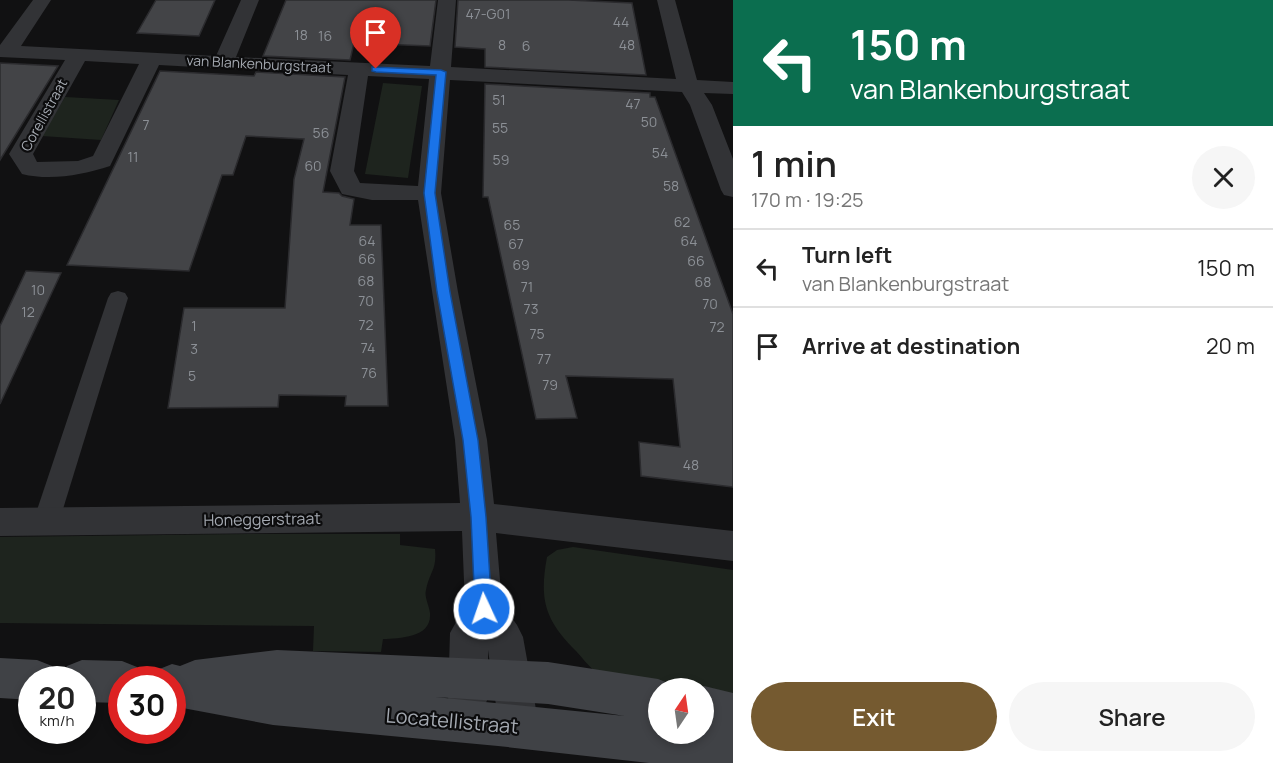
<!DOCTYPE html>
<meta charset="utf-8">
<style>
:root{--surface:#fff;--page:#f6f6f6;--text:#222;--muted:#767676;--line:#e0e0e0;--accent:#755a30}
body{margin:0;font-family:Manrope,sans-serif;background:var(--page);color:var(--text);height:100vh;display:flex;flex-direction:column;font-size:22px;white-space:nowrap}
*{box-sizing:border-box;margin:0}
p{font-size:20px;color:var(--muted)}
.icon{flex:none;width:33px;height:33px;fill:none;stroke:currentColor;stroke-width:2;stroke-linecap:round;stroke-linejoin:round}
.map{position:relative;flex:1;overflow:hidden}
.details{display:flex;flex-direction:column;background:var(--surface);width:540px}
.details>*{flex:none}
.hud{background:#0b6e4f;color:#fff;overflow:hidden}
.needle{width:39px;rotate:13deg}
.tools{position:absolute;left:648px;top:678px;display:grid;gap:12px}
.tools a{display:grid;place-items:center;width:66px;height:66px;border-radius:50%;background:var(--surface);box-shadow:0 3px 9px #0003;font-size:30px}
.speed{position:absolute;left:18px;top:666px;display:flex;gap:12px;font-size:30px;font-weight:700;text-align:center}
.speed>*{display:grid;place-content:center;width:78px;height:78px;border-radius:50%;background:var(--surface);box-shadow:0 3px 9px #0003;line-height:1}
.speed small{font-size:15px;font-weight:400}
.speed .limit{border:9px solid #d22;background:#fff;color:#111}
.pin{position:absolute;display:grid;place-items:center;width:51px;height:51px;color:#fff;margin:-62px -26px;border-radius:50% 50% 50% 0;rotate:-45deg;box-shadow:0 0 6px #0007}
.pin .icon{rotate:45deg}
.me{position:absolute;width:66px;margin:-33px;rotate:357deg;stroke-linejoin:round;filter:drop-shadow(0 0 4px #0008)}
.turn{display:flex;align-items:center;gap:21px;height:126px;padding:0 18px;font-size:27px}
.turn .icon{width:78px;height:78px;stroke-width:2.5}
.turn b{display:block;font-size:42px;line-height:51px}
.round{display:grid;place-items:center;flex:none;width:63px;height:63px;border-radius:32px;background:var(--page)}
.headline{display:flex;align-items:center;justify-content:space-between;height:102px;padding:0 18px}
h1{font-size:36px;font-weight:600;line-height:45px}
.cta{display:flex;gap:12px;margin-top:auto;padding:12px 18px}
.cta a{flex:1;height:69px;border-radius:36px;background:var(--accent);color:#fff;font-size:24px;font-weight:600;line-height:69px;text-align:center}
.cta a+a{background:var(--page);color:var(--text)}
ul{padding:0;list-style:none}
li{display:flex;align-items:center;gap:18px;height:78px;padding:0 18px;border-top:2px solid var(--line)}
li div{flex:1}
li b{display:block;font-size:22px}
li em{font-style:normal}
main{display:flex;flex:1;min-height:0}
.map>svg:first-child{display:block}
</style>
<main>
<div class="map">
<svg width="733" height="763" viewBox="0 0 733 763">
<rect width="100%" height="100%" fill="#111112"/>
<path fill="#1e241e" d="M383,83L422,86L408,178L365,174Z
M65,97L119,100L101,140L42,136Z
M247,534H400V545L435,549C437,570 430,571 426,590C424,597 429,605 430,613C432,638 400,638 383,639L381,652L313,651L314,626L0,623V537Z
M573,547L733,570V696L704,691V688C687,688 607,678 595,671C588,666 582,657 576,651C545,620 539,600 547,557L557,550Z"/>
<path fill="#434447" stroke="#2b2b2e" stroke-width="1.5" d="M156,0H215L199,36L137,33Z
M286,0H436L430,46L354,43L350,60L263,56Z
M458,0H569L632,3L646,75L485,67V49L455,47Z
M0,63L58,66L0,160Z
M160,71L254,76L256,72L345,77L323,192L339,193L342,196L354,199L350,225H381L388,406H345L346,396L279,395L278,407L168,408L184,308H285L294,179L304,139L246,136L233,175H222L189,271L67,265Z
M485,84L650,93V97H655L733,314V487L641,476L639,442L680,447L673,379L566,376L577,418L536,419L488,197H483Z
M26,271L61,273L0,404V326Z"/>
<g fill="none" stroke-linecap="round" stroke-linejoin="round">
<path fill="#323336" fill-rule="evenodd" d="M118,291L125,293L128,298L59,522L55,530L46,533L37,530L33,522L108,298L111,293Z"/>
<path fill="#323336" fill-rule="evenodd" d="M33,0H51L21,46L216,56L241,0H259L236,57L430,66L438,0H456L451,67L676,79L657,0H675L697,80L733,82V94L704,93L712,105L733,159V197L724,195L721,190L690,105L682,92L450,80L441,193L458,292L487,440L494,504L733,531V561L496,533L502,604L517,625L523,637L539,726L533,740L519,746L505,740L499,726L488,650V698L482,712L468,717L454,712L448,698L450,633L465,606L462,531L0,536V508L460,503L455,440L418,200H372L342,194L330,171L348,75L159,65L110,166C83,175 50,181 22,174L9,154L65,60L0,57V45ZM85,61L139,64L93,156L78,161L37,162L33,154ZM368,76L429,79L418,186L360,183L354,171Z"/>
<path fill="#404246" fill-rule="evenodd" d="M277,650L548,662L658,679L673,685L675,688H658V734H704V688H697L704,686L733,693V763H649L498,746L273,725L172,706V680H153L157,670L172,664L180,666L195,660ZM435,697L548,704L625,716Z
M0,658L37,660L52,666L58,680H32V700L0,698Z
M82,660L122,661L137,667L142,680H122V703L82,702V680H61L67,666Z"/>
</g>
<path fill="#1a73e8" stroke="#114b97" stroke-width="1.5" d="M372,67L441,70L446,72L435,193L450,292L478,440L486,517L492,609L490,614L484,617L478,614L475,609L471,517L463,440L437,292L424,193L436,75L376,72L372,71Z"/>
<g text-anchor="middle" stroke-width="4.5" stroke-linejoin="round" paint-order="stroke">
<g font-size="14" fill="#8c9096">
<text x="488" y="19">47-G01</text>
<text x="621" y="27">44</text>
<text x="301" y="40">18</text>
<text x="325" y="41">16</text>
<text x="502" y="50">8</text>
<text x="627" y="50">48</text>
<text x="526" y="51">6</text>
<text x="499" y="105">51</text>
<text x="633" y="109">47</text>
<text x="649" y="127">50</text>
<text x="146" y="130">7</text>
<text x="500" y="133">55</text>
<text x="321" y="138">56</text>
<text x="660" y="158">54</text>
<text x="133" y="162">11</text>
<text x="501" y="165">59</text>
<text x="313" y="171">60</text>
<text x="671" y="191">58</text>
<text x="682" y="227">62</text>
<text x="512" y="230">65</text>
<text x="367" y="246">64</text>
<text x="689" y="246">64</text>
<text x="516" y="249">67</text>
<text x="367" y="264">66</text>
<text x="696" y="266">66</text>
<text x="521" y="270">69</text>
<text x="366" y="286">68</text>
<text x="703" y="287">68</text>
<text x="527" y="292">71</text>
<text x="38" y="295">10</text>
<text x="366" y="306">70</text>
<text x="710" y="309">70</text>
<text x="531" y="314">73</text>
<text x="28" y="317">12</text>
<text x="366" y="330">72</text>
<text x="194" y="331">1</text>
<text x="717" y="332">72</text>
<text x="537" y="339">75</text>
<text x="368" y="353">74</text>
<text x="194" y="354">3</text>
<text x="544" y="364">77</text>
<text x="369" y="378">76</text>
<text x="192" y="381">5</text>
<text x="550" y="390">79</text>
<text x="691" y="470">48</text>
</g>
<g font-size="14" fill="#a4a9b1" stroke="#0c0c0d">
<text transform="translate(259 64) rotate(3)" y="5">van Blankenburgstraat</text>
<text transform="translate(44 115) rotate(-61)" y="5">Corellistraat</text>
</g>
<g font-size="16" fill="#a4a9b1" stroke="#0c0c0d">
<text transform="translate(262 519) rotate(-1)" y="6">Honeggerstraat</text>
</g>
<g font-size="20" fill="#a4a9b1" stroke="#0c0c0d">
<text transform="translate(452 721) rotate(5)" y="7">Locatellistraat</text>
</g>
</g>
</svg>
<div class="tools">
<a><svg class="needle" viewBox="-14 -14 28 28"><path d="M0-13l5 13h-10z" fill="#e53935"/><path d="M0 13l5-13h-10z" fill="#767676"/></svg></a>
</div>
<div class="speed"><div>20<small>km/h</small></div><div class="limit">30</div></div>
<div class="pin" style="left:376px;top:69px;background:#d93025"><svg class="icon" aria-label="arrive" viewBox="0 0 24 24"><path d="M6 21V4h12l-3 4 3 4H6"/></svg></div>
<svg class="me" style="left:484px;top:609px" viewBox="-20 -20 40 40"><circle r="17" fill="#1a73e8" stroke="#fff" stroke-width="3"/><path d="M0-11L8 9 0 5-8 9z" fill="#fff"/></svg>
</div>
<section class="details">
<div class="hud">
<div class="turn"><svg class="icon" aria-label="left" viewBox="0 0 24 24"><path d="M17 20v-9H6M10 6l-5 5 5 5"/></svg><div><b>150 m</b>van Blankenburgstraat</div></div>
</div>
<div class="headline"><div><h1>1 min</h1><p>170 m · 19:25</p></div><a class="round"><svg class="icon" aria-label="close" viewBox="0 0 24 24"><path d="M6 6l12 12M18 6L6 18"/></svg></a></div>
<ul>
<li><svg class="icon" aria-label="left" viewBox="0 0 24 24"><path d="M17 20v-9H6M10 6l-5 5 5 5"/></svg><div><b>Turn left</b><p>van Blankenburgstraat</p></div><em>150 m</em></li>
<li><svg class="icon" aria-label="arrive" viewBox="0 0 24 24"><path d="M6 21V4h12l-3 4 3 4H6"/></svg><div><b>Arrive at destination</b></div><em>20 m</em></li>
</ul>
<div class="cta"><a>Exit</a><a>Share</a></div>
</section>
</main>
